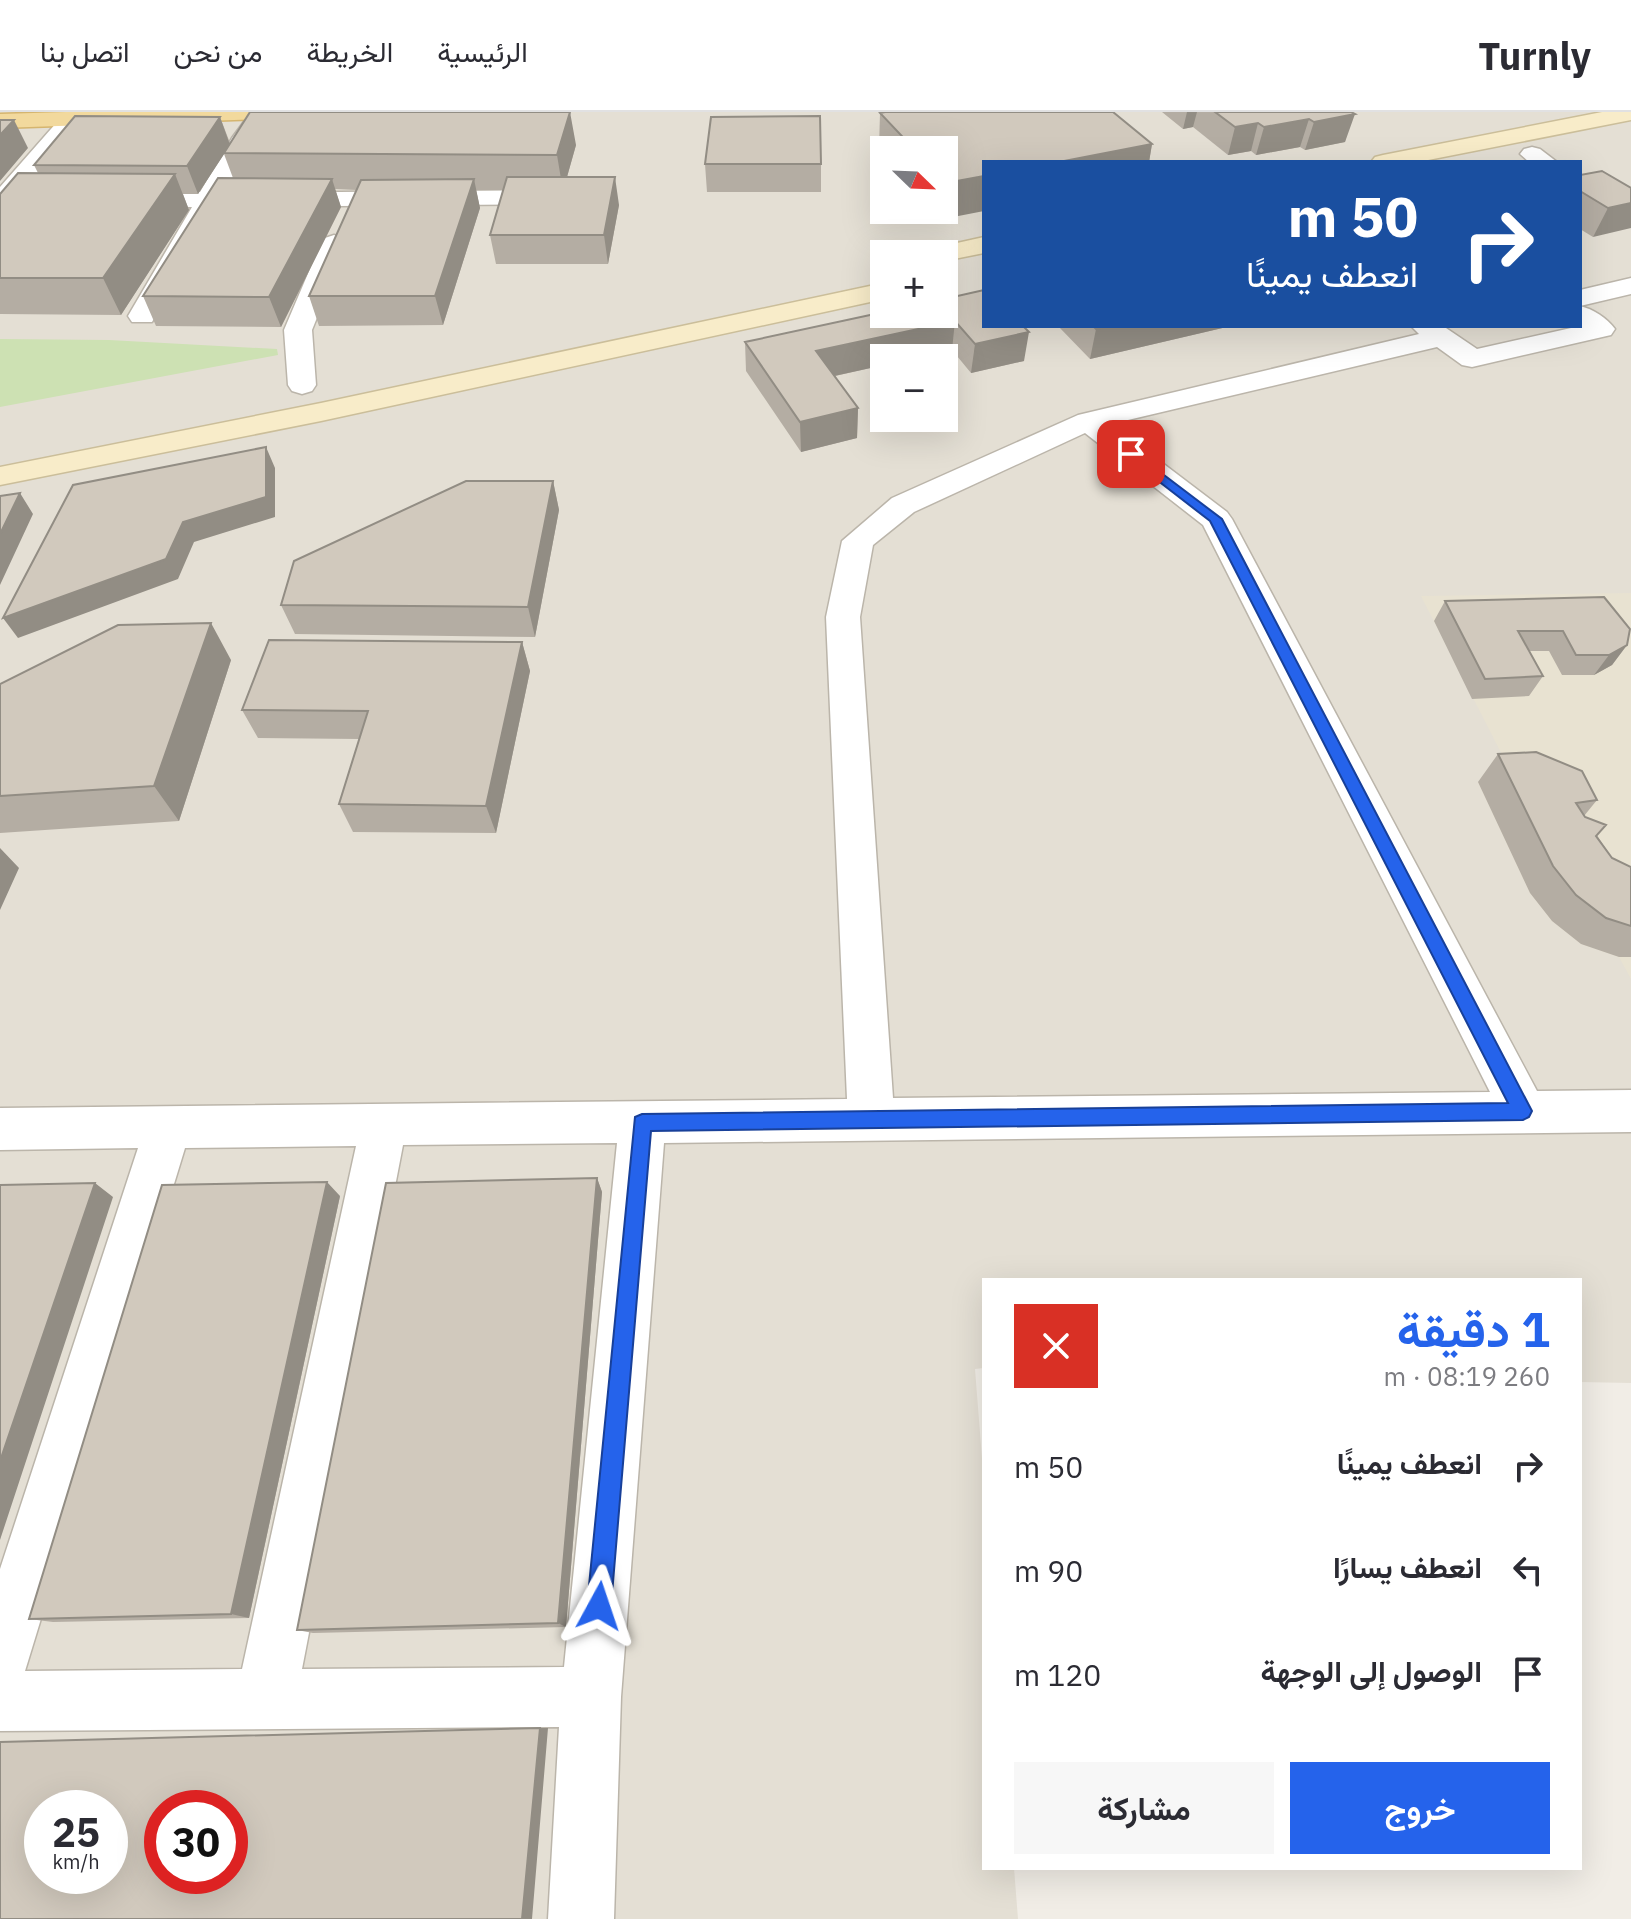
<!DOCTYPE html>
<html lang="ar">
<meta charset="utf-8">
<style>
:root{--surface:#fff;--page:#f7f7f7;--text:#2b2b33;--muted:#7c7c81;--line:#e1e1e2;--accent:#2563eb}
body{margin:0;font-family:"IBM Plex Sans",Vazirmatn,sans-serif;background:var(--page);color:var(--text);direction:rtl;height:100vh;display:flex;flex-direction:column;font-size:30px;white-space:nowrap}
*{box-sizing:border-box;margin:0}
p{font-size:26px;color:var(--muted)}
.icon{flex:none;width:44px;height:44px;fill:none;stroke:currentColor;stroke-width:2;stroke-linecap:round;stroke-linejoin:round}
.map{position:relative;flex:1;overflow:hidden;direction:ltr}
.drawer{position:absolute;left:982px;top:1166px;width:600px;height:592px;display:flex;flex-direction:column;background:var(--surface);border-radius:0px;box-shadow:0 8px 32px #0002;direction:rtl}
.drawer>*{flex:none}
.top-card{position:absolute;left:982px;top:48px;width:600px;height:168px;border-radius:0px;box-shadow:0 8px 32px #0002;direction:rtl;background:#1a4fa0;color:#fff;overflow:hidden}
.needle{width:52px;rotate:113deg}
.buttons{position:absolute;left:870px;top:24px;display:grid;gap:16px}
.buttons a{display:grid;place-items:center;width:88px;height:88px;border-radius:0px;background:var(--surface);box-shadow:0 8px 32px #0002;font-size:40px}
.speed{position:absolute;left:24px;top:1678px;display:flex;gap:16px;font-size:40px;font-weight:700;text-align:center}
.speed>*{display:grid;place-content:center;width:104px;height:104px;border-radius:50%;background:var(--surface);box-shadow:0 8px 32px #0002;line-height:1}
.speed small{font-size:20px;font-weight:400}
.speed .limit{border:12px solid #d22;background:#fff;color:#111}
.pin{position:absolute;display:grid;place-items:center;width:68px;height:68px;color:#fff;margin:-34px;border-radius:16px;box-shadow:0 4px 12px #0006}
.me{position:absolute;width:88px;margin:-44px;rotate:5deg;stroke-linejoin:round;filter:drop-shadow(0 0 6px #0008)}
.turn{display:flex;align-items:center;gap:28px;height:168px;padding:0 32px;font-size:36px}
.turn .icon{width:104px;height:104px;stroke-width:2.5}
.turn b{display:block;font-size:56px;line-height:68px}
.round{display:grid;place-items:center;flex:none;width:84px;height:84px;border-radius:0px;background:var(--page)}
.head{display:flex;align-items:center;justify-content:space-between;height:136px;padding:0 32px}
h1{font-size:48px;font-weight:700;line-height:60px;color:var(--accent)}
.button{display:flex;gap:16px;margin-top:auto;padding:16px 32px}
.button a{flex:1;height:92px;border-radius:0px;background:var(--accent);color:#fff;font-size:32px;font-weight:700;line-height:92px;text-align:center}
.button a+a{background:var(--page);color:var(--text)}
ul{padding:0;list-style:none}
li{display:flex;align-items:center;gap:24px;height:104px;padding:0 32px}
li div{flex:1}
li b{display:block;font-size:30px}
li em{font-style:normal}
header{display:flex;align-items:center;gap:48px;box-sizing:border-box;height:112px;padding:0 40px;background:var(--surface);border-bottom:2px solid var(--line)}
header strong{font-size:38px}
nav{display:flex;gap:44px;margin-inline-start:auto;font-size:28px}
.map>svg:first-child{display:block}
</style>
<header>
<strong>Turnly</strong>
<nav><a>الرئيسية</a><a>الخريطة</a><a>من نحن</a><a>اتصل بنا</a></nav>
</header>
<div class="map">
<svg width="1631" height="1807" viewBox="0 0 1631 1807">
<rect width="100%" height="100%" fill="#f1ede6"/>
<path fill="#e4dfd4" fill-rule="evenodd" d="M0,0H1631V1271L1580,1270V1168H984V1256L975,1257L984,1372V1756H1014L1018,1807H0ZM884,38H944V98H884ZM984,50H1580V214H984ZM884,142H944V202H884ZM884,246H944V306H884ZM42,1696H110V1764H42ZM162,1696H230V1764H162Z"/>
<path fill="#e8e2d1" d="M1631,481V867L1619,845L1581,832L1552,809L1530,781L1478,670L1515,668L1421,484Z"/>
<path fill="#cde1b3" d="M0,227L109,228L277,237L278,243L0,295Z"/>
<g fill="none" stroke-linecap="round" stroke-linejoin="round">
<defs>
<path id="minor" d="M76,0L84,6L81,11L9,95L0,97V75L65,1Z
M251,0L272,2L254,27L224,81L560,78L569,80L572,85L569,90L560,92L216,95L152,210H132L128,204L192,95L126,94L117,92L114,87L117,82L126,80H200L232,26Z
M1532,35L1540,37L1557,50H1529L1520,42L1524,37Z
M334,123L343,126L347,131L312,218L316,273L312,279L302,282L292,279L288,273L284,218L321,131L325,126Z
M1631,166V182L1580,194C1593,197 1607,206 1615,217L1611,223L1472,255L1462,253L1437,235L1111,312L1227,400L1232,407L1537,979L1631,978V1020L664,1031L621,1585L614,1807H548L559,1615L0,1619V1457L138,1036L0,1038V996L847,987L826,505L842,429L892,386L1078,303L1419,222L1411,214H1443L1477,237L1580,214V178ZM1085,321L1203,413L1490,980L893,986L860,505L873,433L914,400ZM617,1031L564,1555L302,1557L403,1033ZM356,1034L242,1557L25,1559L185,1036Z"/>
<path id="secondary" d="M1602,0H1631V8L1418,50H1371L1375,45L1383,43Z
M984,125V141L944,149V142H926L930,137Z
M884,171V187L321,309L0,373V355L321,291Z"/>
<path id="primary" d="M66,0H274L263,7L0,16V2Z"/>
</defs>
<use href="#minor" stroke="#bbb5aa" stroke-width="3"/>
<use href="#secondary" stroke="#cbbe9a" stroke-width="3"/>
<use href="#primary" stroke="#d5b56f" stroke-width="3"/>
<use href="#minor" fill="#fff" fill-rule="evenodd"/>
<use href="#secondary" fill="#f8ecc9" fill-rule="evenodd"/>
<use href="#primary" fill="#f2d99d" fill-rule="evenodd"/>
</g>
<path fill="#b4ada3" d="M1162,0H1351L1345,30L1305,38L1300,35L1256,43L1251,39L1228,43L1193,15L1183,17Z
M880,1L1152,32L1149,50H984L943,107L935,98H944V38H884V42L879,36Z
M220,5L230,31L576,33L567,65L619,93L608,152H496L490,123L503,78H476L480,96L443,213L319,214L309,184L357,78L335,77L341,95L281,215L156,214L143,184L233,66L224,42L198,82H183L189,98L121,203L0,202V82L38,61L34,53Z
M705,52H821V80H707Z
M1580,63L1631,76L1593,125L1580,117Z
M984,178L1024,249L971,261L952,238L917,246H884V253L835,264L858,296L857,326L801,340L746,259L745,230Z
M1058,214H1231L1090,247Z
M553,369L559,398L535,525L295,522L281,493Z
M1445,489L1627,533L1612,553L1594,563H1562L1549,539H1529L1543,564L1529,584L1472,587L1434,509Z
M522,530L530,559L496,721L353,720L339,692L359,627L258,626L242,598Z
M231,548L179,709L0,721V572Z
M1498,642L1597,688L1584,704L1612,746L1631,755V845H1619L1581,832L1552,809L1530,781L1478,670Z
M597,1066L602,1080L566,1515L313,1521L297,1518Z
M340,1084L249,1506L53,1510L29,1507Z"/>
<path fill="#928d84" d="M570,0L576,33L563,79L557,43Z
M1187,0H1197L1193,15L1183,17Z
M1355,2L1345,30L1305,38L1314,10Z
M220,5L230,33L198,82L187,54Z
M1309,7L1300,35L1256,43L1264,15Z
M14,8L28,36L0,69V23Z
M1258,11L1251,39L1228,43L1235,15Z
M1152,32L1149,50H1059Z
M175,62L189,98L121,203L103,166Z
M984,64V99L943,107L946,71Z
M615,65L619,93L608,152L604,123Z
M332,67L341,95L281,215L269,185Z
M474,67L480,96L443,213L435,184Z
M1631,91V116L1593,125L1608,96Z
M955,209L952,238L917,246H884V253L816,268V239Z
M1110,214H1231L1090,247L1096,217Z
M1029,220L1024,249L971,261L975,232Z
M858,296L857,326L801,340L800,310Z
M266,335L275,356V405L194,430L178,467L18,526L3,506L183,410Z
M553,369L559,398L535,525L528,495Z
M20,381L33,402L0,473V422Z
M211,511L231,548L179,709L154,674Z
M522,530L530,559L496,721L486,694Z
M1627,533L1612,553L1594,563L1609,543Z
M0,736L19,756L0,798Z
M597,1066L602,1080L566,1515L558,1511Z
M327,1070L340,1084L249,1506L231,1502Z
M95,1071L113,1085L0,1428V1349Z
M540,1616H548L532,1807H522Z"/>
<path fill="#d1c9bd" stroke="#928d84" stroke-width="2" fill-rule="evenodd" d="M250,0H570L557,43L224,41Z
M885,0H1113L1152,32L1059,50H984V64L946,71L944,69V38H915L880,1Z
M1215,0H1351L1355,2L1314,10L1309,7L1264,15L1258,11L1235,15Z
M75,4L220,5L187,54L34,53Z
M820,4L821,52H705L711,5Z
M0,8H14L0,23Z
M1602,59L1631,76V91L1608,96L1580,79V63Z
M18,61L175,62L103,166H0V82Z
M507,65H615L604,123H490Z
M218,66L332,67L269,185L143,184Z
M474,67L435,184H309L361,68Z
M984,178V214H1023L1029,220L975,232L955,209L816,239L858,296L800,310L745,230L884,200V202H944V187Z
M1093,214H1110L1096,217Z
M266,335V385L183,410L166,447L3,506L73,373Z
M466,369H553L528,495L281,493L294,449Z
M20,381L0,422V384Z
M1604,485L1630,517L1627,533L1609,543H1576L1563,519H1518L1543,564L1485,567L1445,489Z
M211,511L154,674L0,684V572L118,513Z
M269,528L522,530L486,694L339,692L368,599L242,598Z
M1536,640L1582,659L1597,688L1576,691L1585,705L1606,713L1596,724L1612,746L1631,755V814L1606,806L1576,783L1553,754L1498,642Z
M597,1066L558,1511L297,1518L386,1071Z
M327,1070L231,1502L29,1507L162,1073Z
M95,1071L0,1349V1073Z
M540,1616L522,1807H0V1630ZM42,1696H110V1764H42ZM162,1696H230V1764H162Z"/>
<path fill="#2563eb" stroke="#184099" stroke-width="2" d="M1131,338L1222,407L1532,999L1529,1005L1523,1008L651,1019L611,1494L607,1503L599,1506L590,1503L587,1494L635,1005L642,1002L1508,991L1210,409L1126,344L1124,342Z"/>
</svg>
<div class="buttons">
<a><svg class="needle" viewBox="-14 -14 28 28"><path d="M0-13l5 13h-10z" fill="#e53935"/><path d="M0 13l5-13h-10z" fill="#7c7c81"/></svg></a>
<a>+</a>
<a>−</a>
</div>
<div class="speed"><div>25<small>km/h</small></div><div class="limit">30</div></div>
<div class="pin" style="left:1131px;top:342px;background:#d93025"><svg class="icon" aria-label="arrive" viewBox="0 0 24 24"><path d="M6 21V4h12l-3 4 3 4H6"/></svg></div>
<svg class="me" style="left:599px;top:1494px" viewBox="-20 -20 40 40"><path d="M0-17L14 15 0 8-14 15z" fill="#2563eb" stroke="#fff" stroke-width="4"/></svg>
<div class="top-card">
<div class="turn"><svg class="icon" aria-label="right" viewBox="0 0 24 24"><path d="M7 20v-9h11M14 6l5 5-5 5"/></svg><div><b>50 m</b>انعطف يمينًا</div></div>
</div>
<section class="drawer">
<div class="head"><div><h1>1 دقيقة</h1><p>260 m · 08:19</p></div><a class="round" style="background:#d93025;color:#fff"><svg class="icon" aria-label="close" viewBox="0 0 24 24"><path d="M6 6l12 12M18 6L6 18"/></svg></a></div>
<ul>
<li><svg class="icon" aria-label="right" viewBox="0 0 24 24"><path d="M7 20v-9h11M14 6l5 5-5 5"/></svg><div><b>انعطف يمينًا</b></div><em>50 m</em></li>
<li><svg class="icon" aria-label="left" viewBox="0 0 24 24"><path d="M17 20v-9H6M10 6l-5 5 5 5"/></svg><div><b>انعطف يسارًا</b></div><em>90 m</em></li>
<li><svg class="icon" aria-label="arrive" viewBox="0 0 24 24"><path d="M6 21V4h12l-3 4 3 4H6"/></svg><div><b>الوصول إلى الوجهة</b></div><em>120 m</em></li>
</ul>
<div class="button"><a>خروج</a><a>مشاركة</a></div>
</section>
</div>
